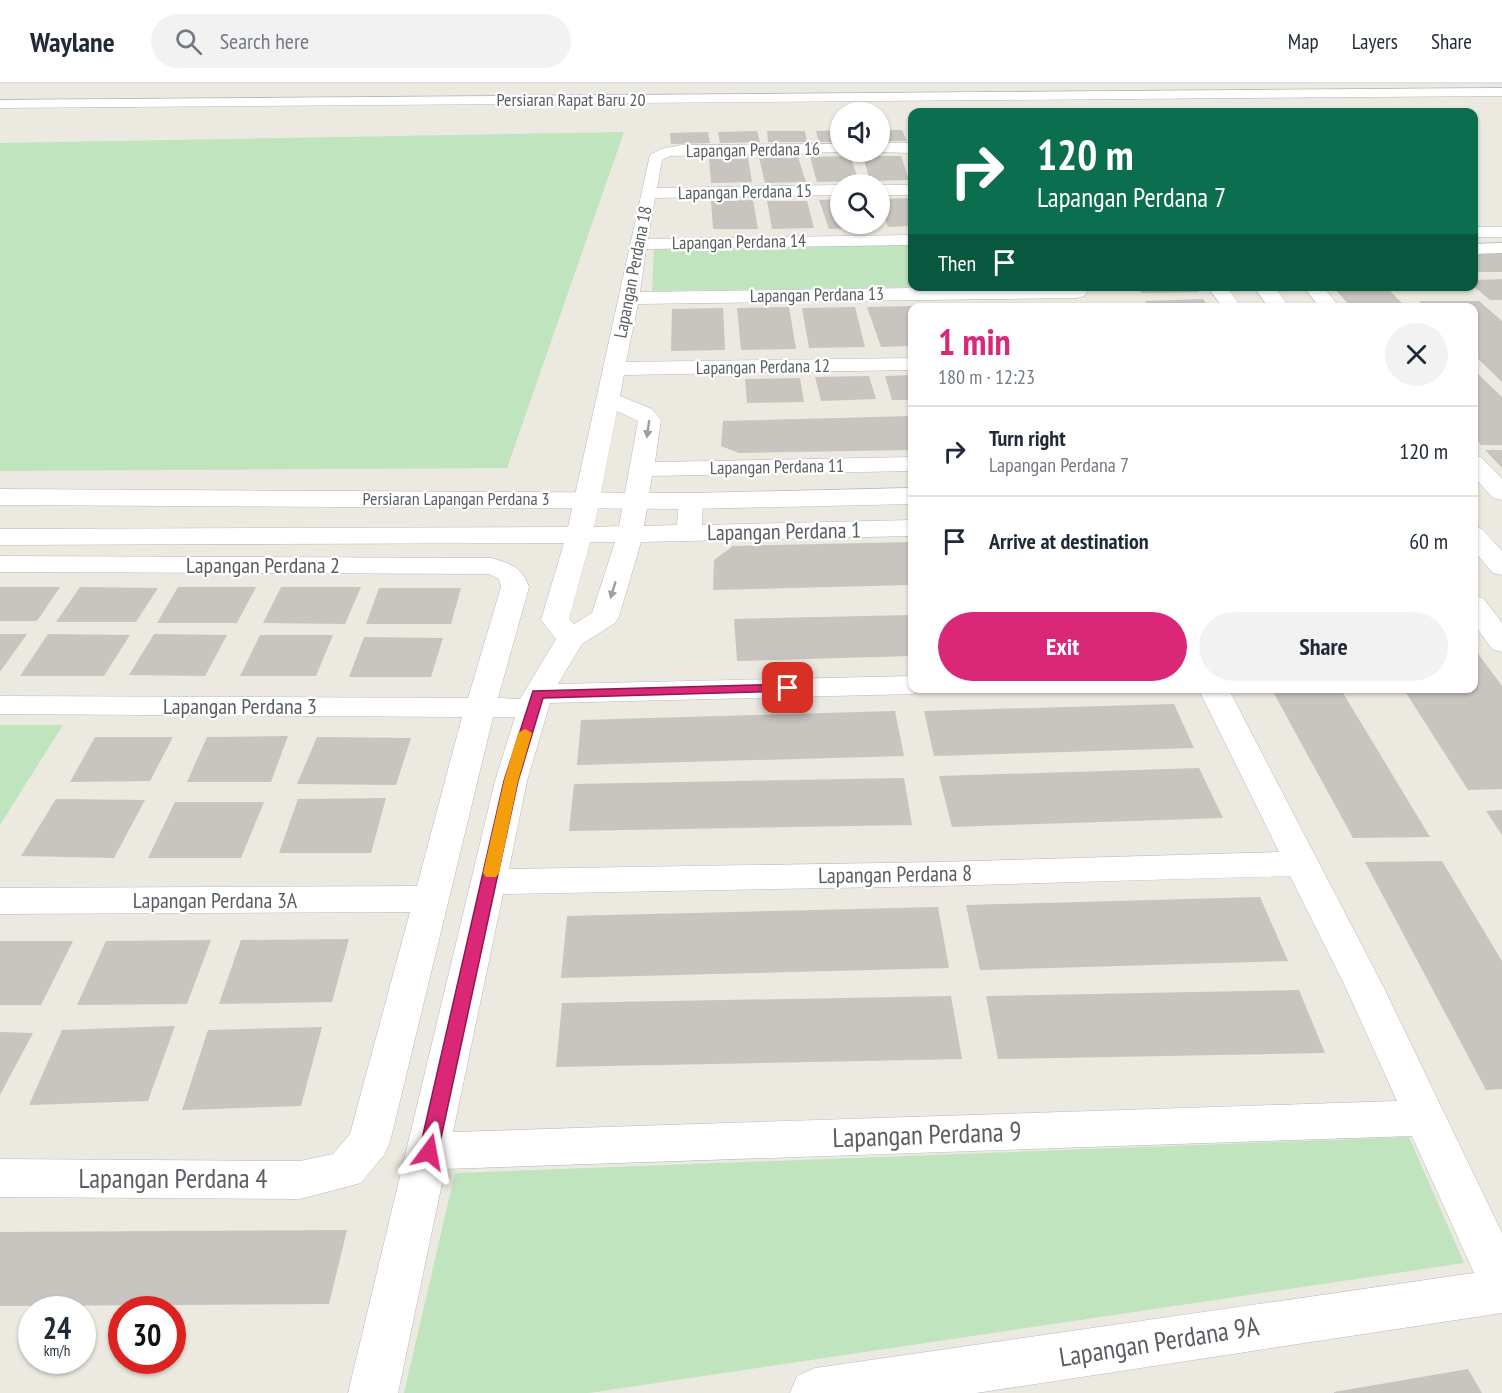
<!DOCTYPE html>
<meta charset="utf-8">
<style>
:root{--surface:#fff;--page:#f2f2f3;--text:#1f2937;--muted:#747a83;--line:#e0e1e3;--accent:#db2777}
body{margin:0;font-family:"PT Sans Narrow",sans-serif;background:var(--page);color:var(--text);height:100vh;display:flex;flex-direction:column;font-size:22px;white-space:nowrap}
*{box-sizing:border-box;margin:0}
p{font-size:20px;color:var(--muted)}
.icon{flex:none;width:33px;height:33px;fill:none;stroke:currentColor;stroke-width:2;stroke-linecap:round;stroke-linejoin:round}
.map{position:relative;flex:1;overflow:hidden}
.sheet{position:absolute;left:908px;top:219px;width:570px;height:390px;display:flex;flex-direction:column;background:var(--surface);border-radius:12px;box-shadow:0 2px 4px #0004}
.sheet>*{flex:none}
.guide{position:absolute;left:908px;top:24px;width:570px;height:183px;border-radius:12px;box-shadow:0 2px 4px #0004;background:#0b6e4f;color:#fff;overflow:hidden}
.fabs{position:absolute;left:830px;top:18px;display:grid;gap:12px}
.fabs a{display:grid;place-items:center;width:60px;height:60px;border-radius:50%;background:var(--surface);box-shadow:0 2px 4px #0004;font-size:30px}
.speed{position:absolute;left:18px;top:1212px;display:flex;gap:12px;font-size:30px;font-weight:700;text-align:center}
.speed>*{display:grid;place-content:center;width:78px;height:78px;border-radius:50%;background:var(--surface);box-shadow:0 2px 4px #0004;line-height:1}
.speed small{font-size:15px;font-weight:400}
.speed .limit{border:9px solid #d22;background:#fff;color:#111}
.pin{position:absolute;display:grid;place-items:center;width:51px;height:51px;color:#fff;margin:-26px;border-radius:12px;box-shadow:0 3px 9px #0006}
.me{position:absolute;width:66px;margin:-33px;rotate:13deg;stroke-linejoin:round;filter:drop-shadow(0 0 4px #0008)}
.turn{display:flex;align-items:center;gap:21px;height:126px;padding:0 30px;font-size:27px}
.turn .icon{width:78px;height:78px;stroke-width:2.5}
.turn b{display:block;font-size:42px;line-height:51px}
.then{display:flex;align-items:center;height:57px;padding:0 30px;background:#0003;gap:12px;font-size:22px}
.round{display:grid;place-items:center;flex:none;width:63px;height:63px;border-radius:32px;background:var(--page)}
.overview{display:flex;align-items:center;justify-content:space-between;height:102px;padding:0 30px}
h1{font-size:36px;font-weight:700;line-height:45px;color:var(--accent)}
.cta{display:flex;gap:12px;margin-top:auto;padding:12px 30px}
.cta a{flex:1;height:69px;border-radius:36px;background:var(--accent);color:#fff;font-size:24px;font-weight:700;line-height:69px;text-align:center}
.cta a+a{background:var(--page);color:var(--text)}
ul{padding:0;list-style:none}
li{display:flex;align-items:center;gap:18px;height:90px;padding:0 30px;border-top:2px solid var(--line)}
li div{flex:1}
li b{display:block;font-size:22px}
li em{font-style:normal}
header{display:flex;align-items:center;gap:36px;box-sizing:border-box;height:84px;padding:0 30px;background:var(--surface);border-bottom:2px solid var(--line)}
header strong{font-size:28px}
nav{display:flex;gap:33px;margin-inline-start:auto;font-size:21px}
.search{width:420px;height:54px;background:var(--page);display:flex;align-items:center;gap:15px;box-sizing:border-box;padding:0 21px;border-radius:33px;color:var(--muted);font-size:22px}
.map>svg:first-child{display:block}
</style>
<header>
<strong>Waylane</strong>
<div class="search"><svg class="icon" aria-label="search" viewBox="0 0 24 24"><circle cx="10" cy="10" r="6"/><path d="M15 15l6 6"/></svg>Search here</div>
<nav><a>Map</a><a>Layers</a><a>Share</a></nav>
</header>
<div class="map">
<svg width="1502" height="1309" viewBox="0 0 1502 1309">
<rect width="100%" height="100%" fill="#ece9e1"/>
<path fill="#c0e4be" d="M624,48L507,384L0,387V59Z
M912,161V202L937,203L652,207L654,165Z
M0,641H63L0,741Z
M1409,1053L1464,1179L589,1309H404L455,1089Z"/>
<path fill="#c8c4bf" d="M840,46V58H819L816,47Z
M879,46H902L907,57H879Z
M757,47L760,58L720,59L718,48Z
M767,47H805L807,58H768Z
M708,48L710,59L671,60L670,49Z
M850,72L859,97L817,98L810,73Z
M863,72H901L909,96L870,97Z
M748,73L752,98L711,99L709,74Z
M798,73L806,98L765,99L759,74Z
M912,114V142L888,143L879,122V115Z
M840,115V140H873L874,143L829,145L819,116Z
M753,116L758,145H713L711,117Z
M767,117H807L814,144L772,145Z
M1473,169H1502V188H1473Z
M1502,195V216H1490L1473,202V196Z
M1137,202H1195L1199,208L1142,209Z
M1332,202H1385L1407,224H1352Z
M1203,215L1210,224H1150L1145,217Z
M1419,217H1479L1502,237V298L1473,270V224H1425Z
M1112,220L1115,224H1062L1060,221Z
M1003,221H1045L1046,224H1003Z
M912,222V262L881,263L867,223Z
M789,223L796,265L741,266L737,224Z
M855,223L865,263L809,264L802,224Z
M723,224L725,266L671,267L672,225Z
M1473,285L1502,313V361H1481L1473,353Z
M912,291V316H892L885,292Z
M869,292L876,315L821,317L815,293Z
M800,294L804,318L747,319L745,295Z
M912,332V366L739,369L721,362L723,337Z
M1485,366H1502V384Z
M912,458V501L713,506L714,476L733,462Z
M0,503H60L37,537H0Z
M80,503L158,504L136,538H56Z
M178,503H256L237,539H157Z
M281,503H361L345,540L263,539Z
M379,504H461L451,540H366Z
M912,531V572L737,577L734,535Z
M0,550H27L0,588Z
M48,550L130,551L104,592H20Z
M154,550L227,551L205,592L129,591Z
M260,551H333L316,592H240Z
M364,553L443,554L431,593H349Z
M1473,563L1502,602V705L1468,706L1403,604H1473Z
M1271,604H1340L1430,753L1353,754Z
M1174,620L1194,664L934,672L924,627Z
M895,627L904,672L577,681L581,636Z
M288,652L271,698H187L207,653Z
M95,653H173L150,697L70,698Z
M317,653L411,654L396,701L297,700Z
M1199,684L1223,734L952,743L939,692Z
M904,694L912,741L569,747L574,700Z
M386,714L371,769H279L298,715Z
M56,715L145,716L114,774L21,772Z
M175,718H264L241,774H148Z
M1502,726V751L1486,727Z
M1442,777L1502,877V1005L1486,1006L1365,778Z
M1260,813L1288,877L980,886L966,821Z
M938,823L949,884L561,894L567,832Z
M349,855L332,918L219,920L241,856Z
M211,856L187,920L77,921L106,857Z
M0,857H73L41,921H0Z
M1299,906L1325,969L998,975L986,912Z
M951,912L962,975L556,983L562,919Z
M175,942L148,1017L29,1021L62,946Z
M322,943L301,1022L182,1026L208,946Z
M0,948L33,949L0,1011Z
M347,1146L329,1220L0,1222V1148Z
M1468,1285L1482,1309H1334V1308Z"/>
<g fill="none" stroke-linecap="round" stroke-linejoin="round">
<defs>
<path id="minor" d="M1502,4V12L0,24V16Z
M879,59H912V69L875,68H879Z
M840,60V68H845L670,72L662,76L657,104L840,101V111L655,114L648,155L912,151V161L646,165L640,208L1059,202L1084,204L1087,208L1084,212L1077,214L638,220L626,278L912,274V286L624,291L620,312L652,325L661,336L655,378L912,373V387L652,392L644,442L677,441L679,417L682,412L691,410L700,412L703,417L702,441L912,436V452L641,458L619,533L615,539L582,560L558,600L912,592V604H925L923,607L912,610L550,619L527,697L509,785L940,778L1279,768L1198,604H1228L1383,902L1502,1149V1229L976,1309H790L797,1292L815,1284L1474,1189L1412,1052L445,1085L398,1309H348L495,697L515,633H493L390,1058L384,1071L361,1099L300,1115L0,1113V1075L300,1077L333,1070L350,1050L410,828L0,830V804L417,802L462,633L0,630V612L468,614L501,503L499,495L489,490L0,488V472L491,474C510,479 522,483 529,503L498,614L520,615L556,555L541,536L564,459L0,461V445L568,443L650,71L661,65L682,61ZM617,327L638,337L619,442L594,443ZM590,458H615L592,529L574,540L569,535ZM1290,792L1345,902L1397,1017L453,1048L503,810L940,802Z
M879,101H912V111H879Z
M1502,159V169L1473,170V160Z
M1207,202H1226L1242,224H1223Z
M1303,202H1323L1340,224H1320Z
M1473,371L1481,373L1502,395V416L1493,414L1473,392Z
M1473,442L1482,445L1502,467V491L1493,489L1473,466Z
M1473,512L1483,514L1502,539V568L1492,565L1473,539Z"/>
<path id="tertiary" d="M1473,143H1502V153H1473Z
M1253,202H1274L1290,224H1269Z
M912,404V420L691,425L0,421V405L691,409Z"/>
</defs>
<use href="#minor" stroke="#b4b7bc" stroke-width="1"/>
<use href="#tertiary" stroke="#b4b7bc" stroke-width="1"/>
<use href="#minor" fill="#fff" fill-rule="evenodd"/>
<use href="#tertiary" fill="#fff" fill-rule="evenodd"/>
</g>
<defs><path id="oneway-solid" d="M-6-.8H1V-3.2L6.5 0L1 3.2V.8H-6Z" transform="scale(1.5)"/></defs>
<g fill="#9c9ea1">
<use href="#oneway-solid" transform="translate(648 345) rotate(98)"/>
<use href="#oneway-solid" transform="translate(613 506) rotate(107)"/>
</g>
<path fill="#db2777" stroke="#8e194d" stroke-width="1.5" d="M788,600L794,604L792,607L543,614L518,697L438,1068L435,1073L429,1076L422,1073L419,1068L504,697L533,607Z"/>
<path fill="#f59e0b" d="M525,645L532,649L518,697L499,789L496,793H486L483,789L504,697L518,649Z"/>
<g text-anchor="middle" stroke-width="4.5" stroke-linejoin="round" paint-order="stroke">
<g font-size="18" fill="#5a5e62" stroke="#fff">
<text x="571" y="22">Persiaran Rapat Baru 20</text>
<text transform="translate(753 66) rotate(-1)" y="6">Lapangan Perdana 16</text>
<text transform="translate(745 108) rotate(-1)" y="6">Lapangan Perdana 15</text>
<text transform="translate(739 158) rotate(-1)" y="6">Lapangan Perdana 14</text>
<text transform="translate(633 188) rotate(-79)" y="6">Lapangan Perdana 18</text>
<text transform="translate(817 211) rotate(-1)" y="6">Lapangan Perdana 13</text>
<text transform="translate(763 283) rotate(-1)" y="6">Lapangan Perdana 12</text>
<text transform="translate(777 383) rotate(-1)" y="6">Lapangan Perdana 11</text>
<text x="456" y="421">Persiaran Lapangan Perdana 3</text>
</g>
<g font-size="22" fill="#5a5e62" stroke="#fff">
<text transform="translate(784 447) rotate(-1)" y="8">Lapangan Perdana 1</text>
<text x="263" y="489">Lapangan Perdana 2</text>
<text x="240" y="630">Lapangan Perdana 3</text>
<text transform="translate(895 790) rotate(-1)" y="8">Lapangan Perdana 8</text>
<text x="215" y="824">Lapangan Perdana 3A</text>
</g>
<g font-size="27" fill="#5a5e62" stroke="#fff">
<text transform="translate(927 1051) rotate(-2)" y="9">Lapangan Perdana 9</text>
<text x="173" y="1104">Lapangan Perdana 4</text>
<text transform="translate(1159 1258) rotate(-9)" y="9">Lapangan Perdana 9A</text>
</g>
</g>
</svg>
<div class="fabs">
<a><svg class="icon" aria-label="sound" viewBox="0 0 24 24"><path d="M4 9h4l5-4v14l-5-4H4zM17 9q2 3 0 6"/></svg></a>
<a><svg class="icon" aria-label="search" viewBox="0 0 24 24"><circle cx="10" cy="10" r="6"/><path d="M15 15l6 6"/></svg></a>
</div>
<div class="speed"><div>24<small>km/h</small></div><div class="limit">30</div></div>
<div class="pin" style="left:788px;top:604px;background:#d93025"><svg class="icon" aria-label="arrive" viewBox="0 0 24 24"><path d="M6 21V4h12l-3 4 3 4H6"/></svg></div>
<svg class="me" style="left:429px;top:1068px" viewBox="-20 -20 40 40"><path d="M0-17L14 15 0 8-14 15z" fill="#db2777" stroke="#fff" stroke-width="4"/></svg>
<div class="guide">
<div class="turn"><svg class="icon" aria-label="right" viewBox="0 0 24 24"><path d="M7 20v-9h11M14 6l5 5-5 5"/></svg><div><b>120 m</b>Lapangan Perdana 7</div></div>
<div class="then">Then<svg class="icon" aria-label="arrive" viewBox="0 0 24 24"><path d="M6 21V4h12l-3 4 3 4H6"/></svg></div>
</div>
<section class="sheet">
<div class="overview"><div><h1>1 min</h1><p>180 m · 12:23</p></div><a class="round"><svg class="icon" aria-label="close" viewBox="0 0 24 24"><path d="M6 6l12 12M18 6L6 18"/></svg></a></div>
<ul>
<li><svg class="icon" aria-label="right" viewBox="0 0 24 24"><path d="M7 20v-9h11M14 6l5 5-5 5"/></svg><div><b>Turn right</b><p>Lapangan Perdana 7</p></div><em>120 m</em></li>
<li><svg class="icon" aria-label="arrive" viewBox="0 0 24 24"><path d="M6 21V4h12l-3 4 3 4H6"/></svg><div><b>Arrive at destination</b></div><em>60 m</em></li>
</ul>
<div class="cta"><a>Exit</a><a>Share</a></div>
</section>
</div>
